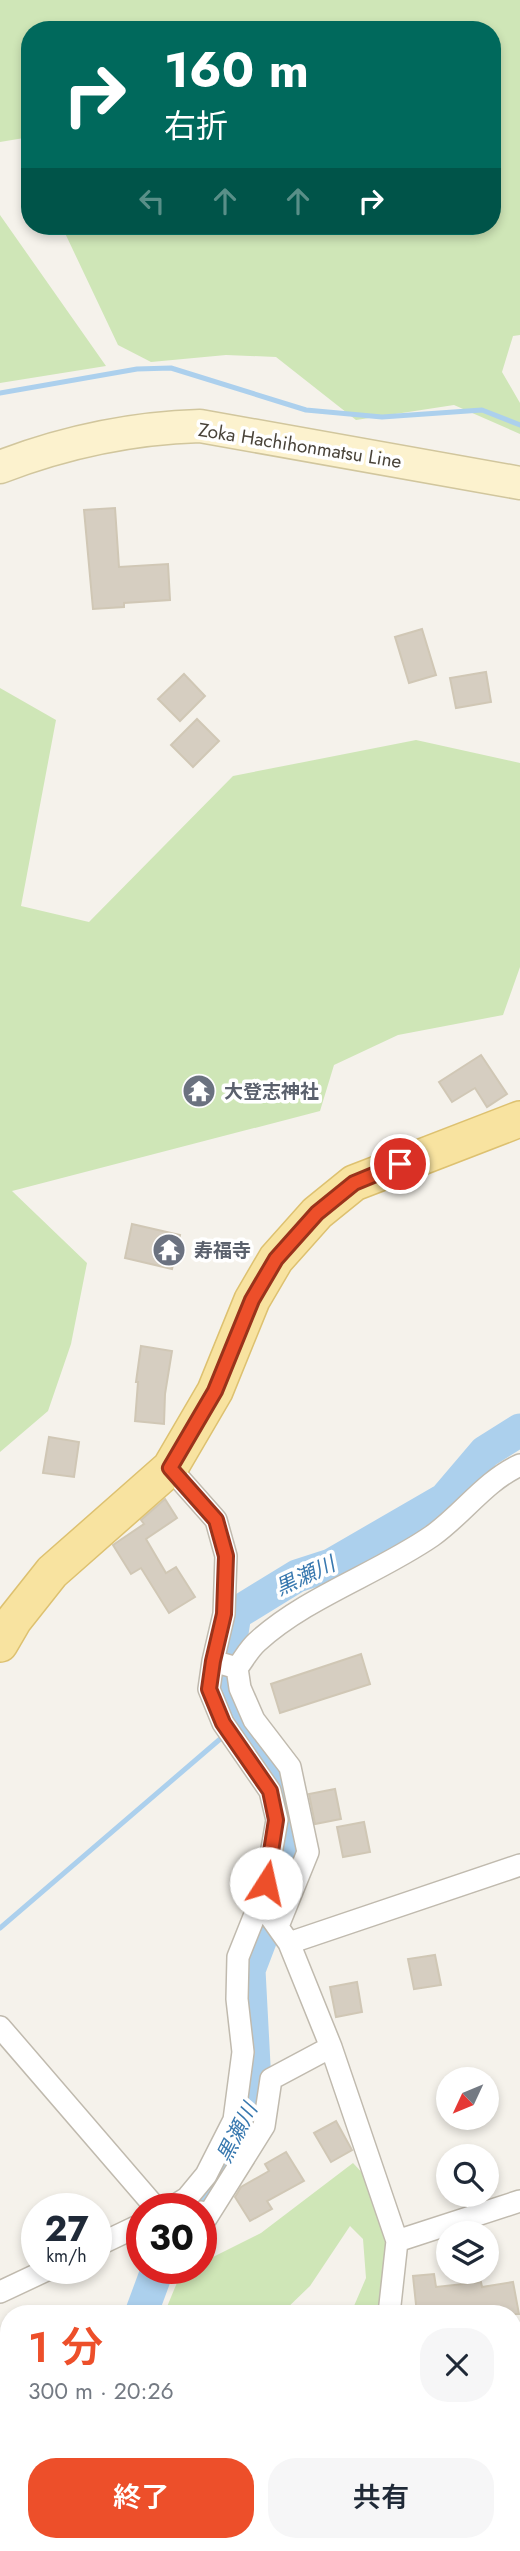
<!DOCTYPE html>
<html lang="ja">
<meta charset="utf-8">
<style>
:root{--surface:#fff;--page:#f6f6f7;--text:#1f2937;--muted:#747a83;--accent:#ed4f2a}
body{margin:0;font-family:Jost,"Noto Sans JP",sans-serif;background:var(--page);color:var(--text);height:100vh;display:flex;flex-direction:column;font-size:26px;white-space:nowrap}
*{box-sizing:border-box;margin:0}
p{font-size:23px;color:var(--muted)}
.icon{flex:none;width:38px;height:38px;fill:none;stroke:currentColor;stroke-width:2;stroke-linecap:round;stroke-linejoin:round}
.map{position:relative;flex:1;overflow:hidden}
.panel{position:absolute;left:0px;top:2305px;width:522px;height:247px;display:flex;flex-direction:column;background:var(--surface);border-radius:28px 28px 0 0;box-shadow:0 4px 10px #0003}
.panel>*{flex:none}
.top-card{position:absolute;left:21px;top:21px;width:480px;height:214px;border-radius:28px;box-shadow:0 4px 10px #0003;background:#00695c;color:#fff;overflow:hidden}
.needle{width:46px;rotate:226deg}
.controls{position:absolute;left:436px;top:2067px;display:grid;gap:14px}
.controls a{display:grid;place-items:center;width:63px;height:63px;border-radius:50%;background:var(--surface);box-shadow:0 4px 10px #0003;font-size:35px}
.speed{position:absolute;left:21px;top:2193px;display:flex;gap:14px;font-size:35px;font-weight:700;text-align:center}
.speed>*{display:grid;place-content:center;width:91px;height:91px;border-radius:50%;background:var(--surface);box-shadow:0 4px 10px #0003;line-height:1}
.speed small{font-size:18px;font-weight:400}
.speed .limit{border:10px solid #d22;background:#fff;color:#111}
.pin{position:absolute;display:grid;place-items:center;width:60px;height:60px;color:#fff;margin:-30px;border:4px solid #fff;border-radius:50%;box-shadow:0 2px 7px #0007}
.me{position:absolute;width:77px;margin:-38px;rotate:10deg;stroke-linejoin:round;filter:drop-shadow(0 0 5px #0008)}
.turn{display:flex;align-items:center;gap:24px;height:147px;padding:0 28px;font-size:32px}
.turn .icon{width:91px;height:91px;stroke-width:2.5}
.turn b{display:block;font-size:49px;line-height:60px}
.lanes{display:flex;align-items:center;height:66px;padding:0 28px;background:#0003;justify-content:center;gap:35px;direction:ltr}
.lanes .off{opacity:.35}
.round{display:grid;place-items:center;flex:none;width:74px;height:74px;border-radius:28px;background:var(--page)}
.summary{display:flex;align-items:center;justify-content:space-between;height:119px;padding:0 28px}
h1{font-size:42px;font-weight:600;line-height:52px;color:var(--accent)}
.button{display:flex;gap:14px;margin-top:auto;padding:14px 28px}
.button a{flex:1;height:80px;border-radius:28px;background:var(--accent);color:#fff;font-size:28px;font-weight:600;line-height:80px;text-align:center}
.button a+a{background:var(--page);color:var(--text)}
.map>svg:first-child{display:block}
</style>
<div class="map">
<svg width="520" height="2551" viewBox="0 0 520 2551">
<rect width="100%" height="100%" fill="#f5f2eb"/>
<path fill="#cfe6b7" d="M0,0H520V335L513,336L502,372L520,403V434L454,405L356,420L276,357L226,355L151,362L118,345L64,231L67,226H492V30H30V137L0,142Z
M0,215L106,366L0,383Z
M0,688L56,720L21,906L89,922L233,776L416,740L520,763V967L503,1015L398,1035L334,1065L320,1111L12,1191L87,1263L71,1344L48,1411L0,1452Z
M353,2163L368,2179L388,2242L378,2313H351L366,2278L363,2239L350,2226L310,2286L282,2313L164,2314L181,2273L191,2268H201V2263L261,2233Z"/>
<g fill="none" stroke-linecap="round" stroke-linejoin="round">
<path stroke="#acd0ed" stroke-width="5" d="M0,393L137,369L171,368L306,410L382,417L482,410L520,425
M0,1928L226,1734"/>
<path stroke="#acd0ed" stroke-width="33" d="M275,1900L293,1859L294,1846L289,1797L273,1759L243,1720L225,1677L235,1614L297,1576L331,1565L445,1499L485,1452L520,1430
M197,2208L209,2194L256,2103L249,1970L265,1928
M141,2314L158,2268
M77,2551L83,2543"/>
</g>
<path fill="#d6cec1" stroke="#d0c7b5" stroke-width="2" d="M115,508L119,567L168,564L170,600L124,603V607L93,609L84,510Z
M422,629L436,675L409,683L395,637Z
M486,672L491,702L456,708L450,678Z
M184,674L205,696L180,721L158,699Z
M197,719L219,741L193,767L171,745Z
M481,1055L507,1094L487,1107L475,1088L452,1102L439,1082Z
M132,1224L180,1235L172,1269L125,1258Z
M141,1346L172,1351L165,1394L164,1424L135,1421L138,1382H136Z
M49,1437L79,1442L74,1477L43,1473Z
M165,1499L177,1518L146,1539L166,1573L176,1567L195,1597L169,1613L141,1568L131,1574L113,1545L144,1524L141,1520Z
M361,1654L370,1684L280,1713L271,1684Z
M335,1789L341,1819L315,1824L309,1794Z
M364,1822L370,1852L343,1857L337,1827Z
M435,1955L441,1985L414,1989L408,1959Z
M357,1982L362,2012L336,2017L330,1987Z
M336,2121L352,2150L331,2162L314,2133Z
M286,2152L304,2181L267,2201L272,2209L250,2221L235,2197L241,2187L269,2171L265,2164Z
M434,2274L436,2287L481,2282L482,2287L513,2282L519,2314H417L413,2276Z"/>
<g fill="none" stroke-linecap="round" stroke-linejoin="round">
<defs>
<path id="street" d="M170,1468L216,1520L226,1556L224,1614L213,1661L209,1689L223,1723L270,1791L277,1820L266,1883V1902L272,1919L289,1943L331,2047L397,2241L389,2314
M213,1661L237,1668C244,1659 249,1649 257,1642C306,1597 377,1574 432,1536C463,1514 485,1481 520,1465
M237,1668L240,1688L254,1720L290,1767L308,1852L278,1926
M289,1943L520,1865
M0,2027L156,2208
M171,2208L187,2198L206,2175L234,2120L243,2052L237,1999L238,1957L254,1917L266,1902
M201,2212L207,2217L264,2126L271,2079L331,2047
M397,2241L520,2201
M96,2246L142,2224
M0,2292L51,2268
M0,2462L9,2483
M33,2543L37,2551
M319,2543L320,2551"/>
<path id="secondary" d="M0,467C65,442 131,428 200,426L520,483"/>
<path id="primary" d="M0,1644L14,1620L52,1572L170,1468L215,1391L252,1300L276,1259L317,1213L354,1183L520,1119"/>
</defs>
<use href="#street" stroke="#c0baae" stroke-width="24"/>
<use href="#secondary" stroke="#d1c69d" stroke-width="35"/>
<use href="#primary" stroke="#ddc170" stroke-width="38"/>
<use href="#street" stroke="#fff" stroke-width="21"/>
<use href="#secondary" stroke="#fcf2ce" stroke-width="32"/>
<use href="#primary" stroke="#f8e3a0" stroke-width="35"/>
</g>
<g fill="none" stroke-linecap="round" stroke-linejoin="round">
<defs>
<path id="route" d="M266,1883L276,1820L270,1791L223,1723L209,1689L213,1661L224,1614L226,1556L216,1520L170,1468L215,1391L252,1300L276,1259L317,1213L354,1183L400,1164"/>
</defs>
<use href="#route" stroke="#9a331b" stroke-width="18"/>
<use href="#route" stroke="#ed4f2a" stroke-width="12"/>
</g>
<defs>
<symbol id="temple-disc" viewBox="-11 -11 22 22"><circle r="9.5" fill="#6b7280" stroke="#fff"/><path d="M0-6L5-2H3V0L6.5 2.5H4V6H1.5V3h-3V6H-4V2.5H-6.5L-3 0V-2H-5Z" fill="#fff"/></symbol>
</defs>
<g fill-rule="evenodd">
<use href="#temple-disc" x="180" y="1072" width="38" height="38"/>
<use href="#temple-disc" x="150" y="1231" width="38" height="38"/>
</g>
<g text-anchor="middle" stroke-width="7" stroke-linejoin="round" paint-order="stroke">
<g font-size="19" fill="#494339" stroke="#fff">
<text transform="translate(300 445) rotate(9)" y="7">Zoka Hachihonmatsu Line</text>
</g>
<g font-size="19" font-weight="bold" fill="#5b616d" stroke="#fff" text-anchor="start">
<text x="224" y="1098">大登志神社</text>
<text x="194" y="1257">寿福寺</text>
</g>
<g font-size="21" font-style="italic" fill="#3878af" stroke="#fff">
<text transform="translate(305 1576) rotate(-25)" y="7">黒瀬川</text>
<text transform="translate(237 2133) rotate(-63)" y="7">黒瀬川</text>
</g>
</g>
</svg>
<div class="controls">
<a><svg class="needle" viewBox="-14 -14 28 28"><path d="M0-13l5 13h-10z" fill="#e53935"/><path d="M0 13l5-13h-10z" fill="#747a83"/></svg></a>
<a><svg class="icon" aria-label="search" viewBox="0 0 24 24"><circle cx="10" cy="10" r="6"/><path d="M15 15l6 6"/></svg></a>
<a><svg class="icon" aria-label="layers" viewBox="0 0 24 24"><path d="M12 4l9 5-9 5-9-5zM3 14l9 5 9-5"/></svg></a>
</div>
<div class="speed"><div>27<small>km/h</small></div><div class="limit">30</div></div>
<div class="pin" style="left:400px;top:1164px;background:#d93025"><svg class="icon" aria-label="arrive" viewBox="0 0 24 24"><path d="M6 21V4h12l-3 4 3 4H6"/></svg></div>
<svg class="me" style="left:266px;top:1883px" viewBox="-20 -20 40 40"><circle r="19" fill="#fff"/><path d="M0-13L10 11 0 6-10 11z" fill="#ed4f2a"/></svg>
<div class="top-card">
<div class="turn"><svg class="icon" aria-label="right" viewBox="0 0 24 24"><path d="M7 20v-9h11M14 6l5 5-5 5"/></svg><div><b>160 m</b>右折</div></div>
<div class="lanes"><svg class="icon off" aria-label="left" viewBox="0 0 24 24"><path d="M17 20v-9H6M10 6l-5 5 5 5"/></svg><svg class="icon off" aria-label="ahead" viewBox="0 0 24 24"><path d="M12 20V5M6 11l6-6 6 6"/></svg><svg class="icon off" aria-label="ahead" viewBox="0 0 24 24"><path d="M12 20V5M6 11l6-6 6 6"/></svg><svg class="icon" aria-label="right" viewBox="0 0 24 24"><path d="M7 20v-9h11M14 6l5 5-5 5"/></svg></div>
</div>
<section class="panel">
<div class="summary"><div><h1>1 分</h1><p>300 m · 20:26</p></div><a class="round"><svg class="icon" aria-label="close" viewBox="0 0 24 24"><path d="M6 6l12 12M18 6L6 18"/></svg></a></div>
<div class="button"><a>終了</a><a>共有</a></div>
</section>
</div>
